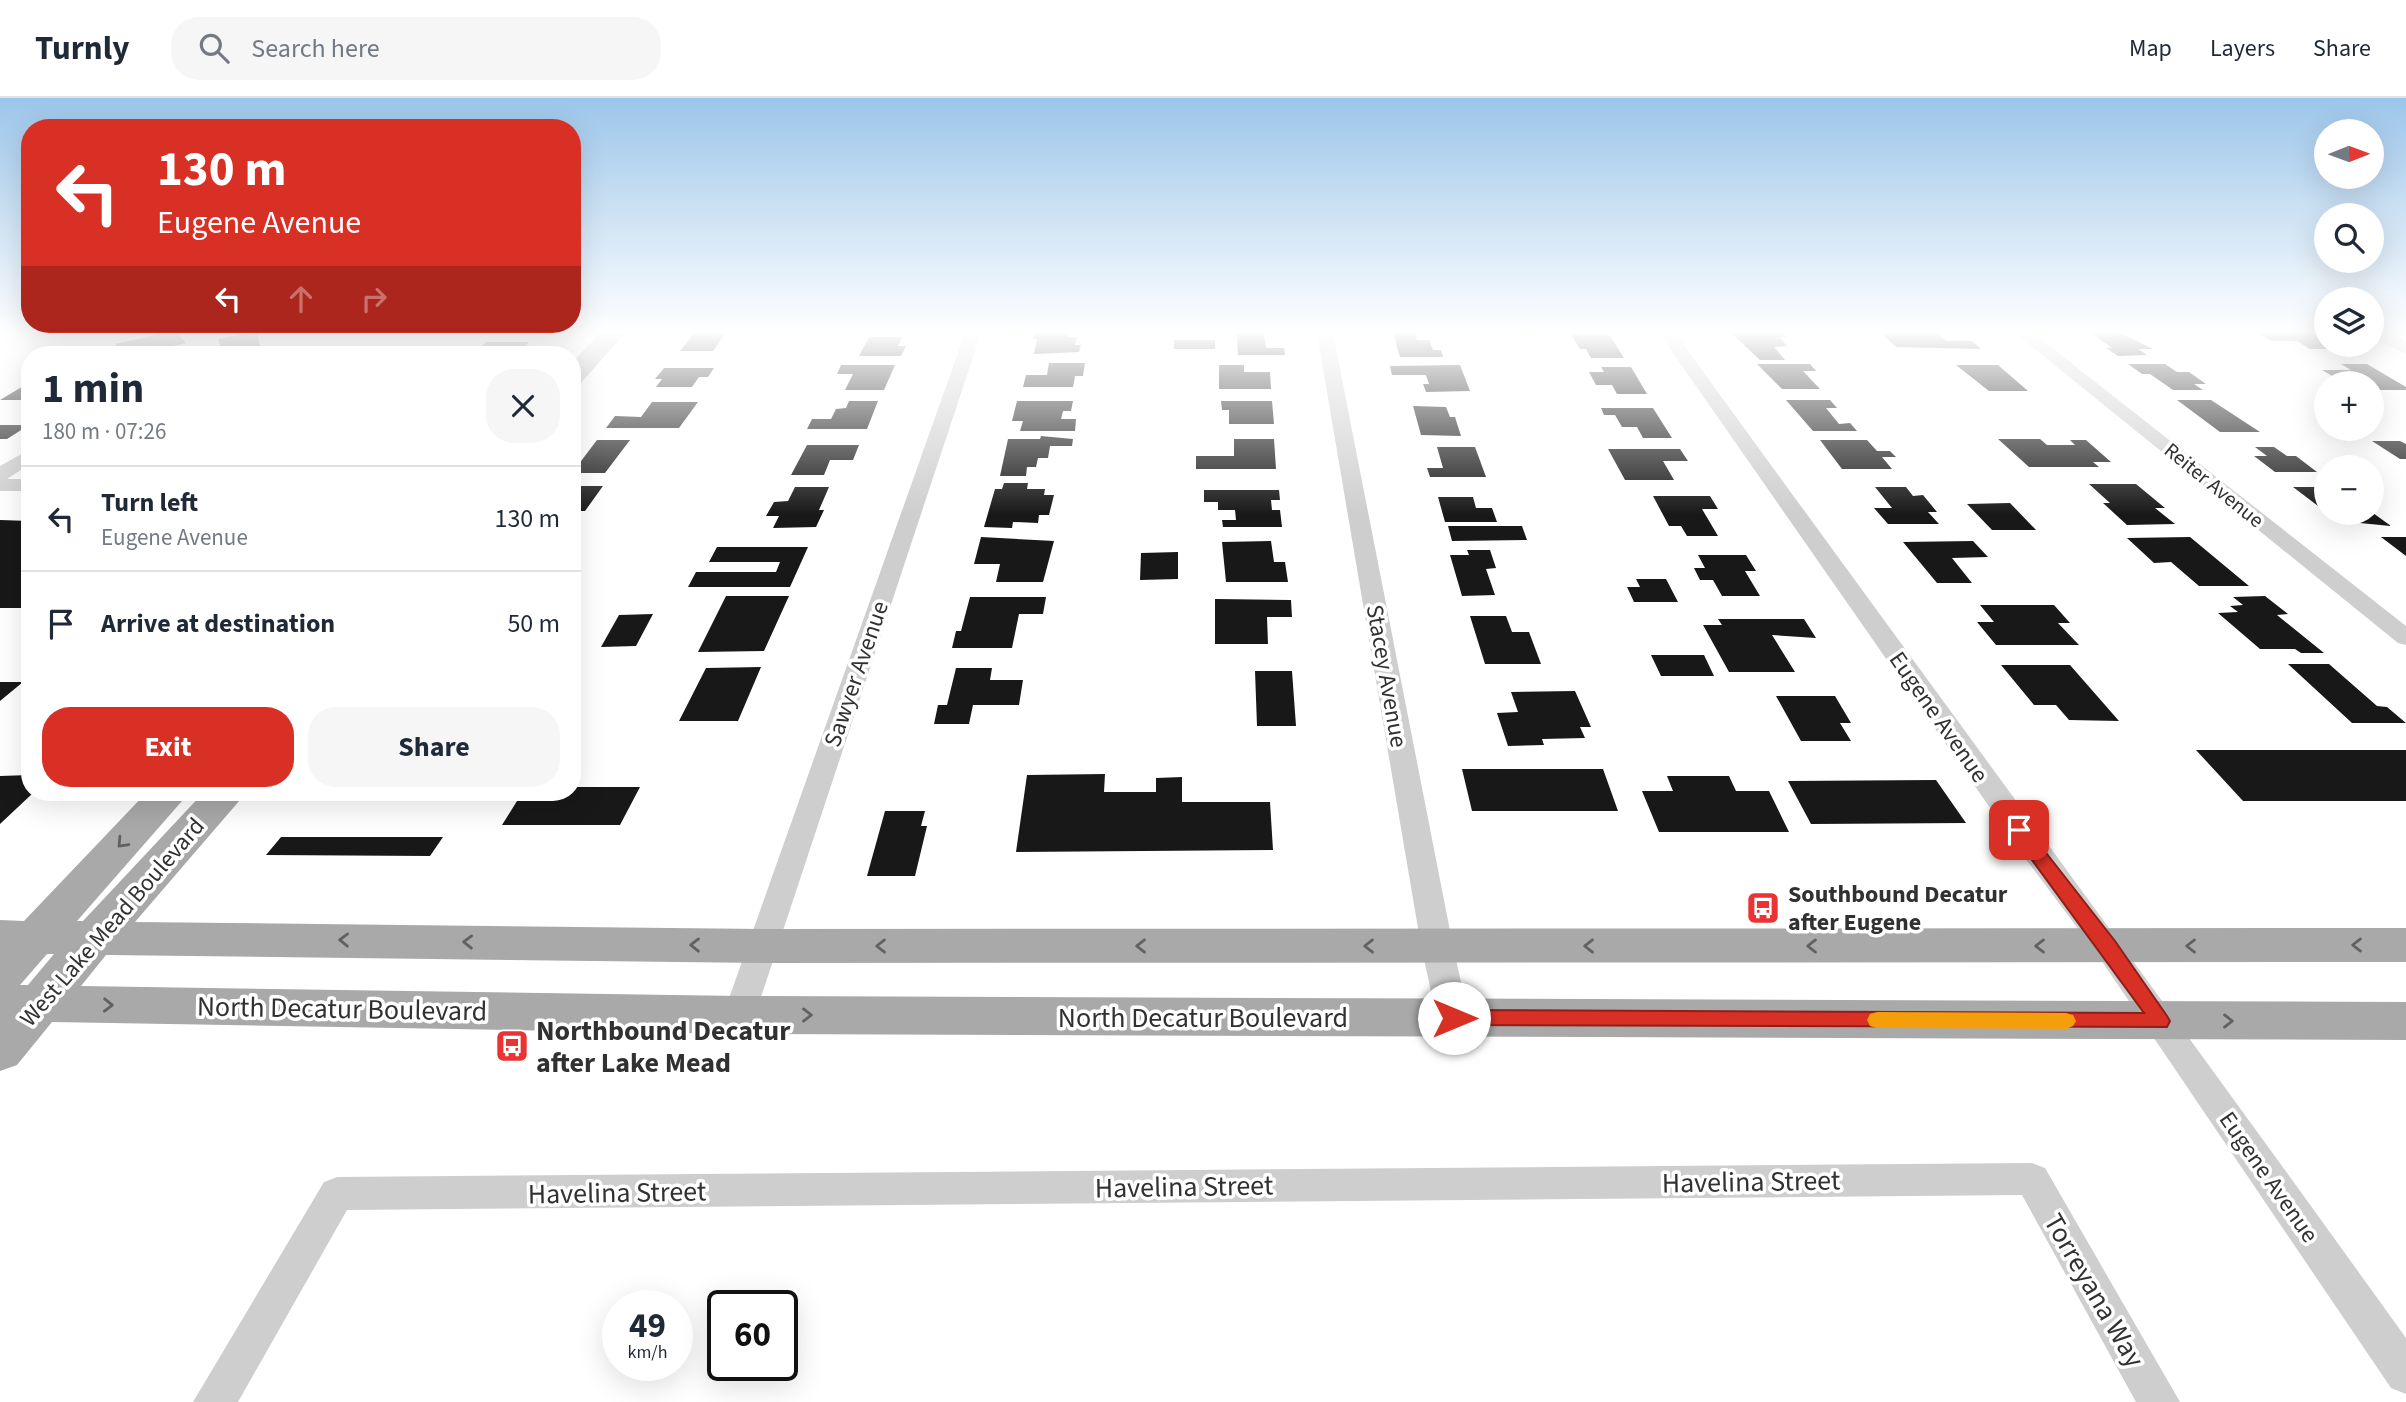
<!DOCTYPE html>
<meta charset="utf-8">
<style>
:root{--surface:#fff;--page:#f6f6f7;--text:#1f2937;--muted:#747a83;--line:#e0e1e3;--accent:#d93025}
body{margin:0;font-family:"Source Sans 3",sans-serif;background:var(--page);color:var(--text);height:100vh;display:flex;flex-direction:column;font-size:26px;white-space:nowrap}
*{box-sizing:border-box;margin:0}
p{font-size:23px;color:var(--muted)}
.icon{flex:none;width:38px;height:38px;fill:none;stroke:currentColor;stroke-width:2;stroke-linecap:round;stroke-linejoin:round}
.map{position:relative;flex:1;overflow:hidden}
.panel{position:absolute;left:21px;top:248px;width:560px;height:455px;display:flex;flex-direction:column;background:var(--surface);border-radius:28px;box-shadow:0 7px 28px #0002}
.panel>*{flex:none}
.banner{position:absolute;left:21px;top:21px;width:560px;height:214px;border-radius:28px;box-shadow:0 7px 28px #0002;background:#d93025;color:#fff;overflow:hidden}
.needle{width:46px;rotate:89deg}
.tools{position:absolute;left:2314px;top:21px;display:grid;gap:14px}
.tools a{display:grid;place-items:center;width:70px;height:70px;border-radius:50%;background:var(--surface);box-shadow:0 7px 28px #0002;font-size:35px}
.speed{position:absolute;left:602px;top:1192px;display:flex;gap:14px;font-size:35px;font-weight:700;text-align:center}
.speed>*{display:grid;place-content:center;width:91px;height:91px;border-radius:50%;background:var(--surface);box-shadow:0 7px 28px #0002;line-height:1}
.speed small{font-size:18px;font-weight:400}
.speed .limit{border:4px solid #111;border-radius:10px;background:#fff;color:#111}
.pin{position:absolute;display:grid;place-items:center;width:60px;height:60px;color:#fff;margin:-30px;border-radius:14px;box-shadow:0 4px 10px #0006}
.me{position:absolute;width:77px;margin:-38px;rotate:90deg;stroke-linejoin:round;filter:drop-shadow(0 0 5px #0008)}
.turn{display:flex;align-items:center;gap:24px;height:147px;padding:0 21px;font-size:32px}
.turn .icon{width:91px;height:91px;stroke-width:2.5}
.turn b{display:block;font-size:49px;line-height:60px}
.lanes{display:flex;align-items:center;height:66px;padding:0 21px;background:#0003;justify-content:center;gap:35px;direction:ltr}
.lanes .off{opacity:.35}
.round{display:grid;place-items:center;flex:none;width:74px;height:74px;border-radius:28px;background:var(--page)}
.head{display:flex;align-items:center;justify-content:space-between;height:119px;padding:0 21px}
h1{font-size:42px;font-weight:700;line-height:52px}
.button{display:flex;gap:14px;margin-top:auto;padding:14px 21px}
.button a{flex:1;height:80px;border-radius:28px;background:var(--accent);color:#fff;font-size:28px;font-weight:700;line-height:80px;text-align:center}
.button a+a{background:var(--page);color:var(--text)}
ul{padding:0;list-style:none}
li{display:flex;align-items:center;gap:21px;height:105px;padding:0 21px;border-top:2px solid var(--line)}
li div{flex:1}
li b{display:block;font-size:26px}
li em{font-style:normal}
header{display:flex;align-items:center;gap:42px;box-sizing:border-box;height:98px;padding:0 35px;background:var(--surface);border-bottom:2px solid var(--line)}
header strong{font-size:33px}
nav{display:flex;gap:38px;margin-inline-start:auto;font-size:24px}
.search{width:490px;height:63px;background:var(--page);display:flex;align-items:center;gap:18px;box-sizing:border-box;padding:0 24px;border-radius:28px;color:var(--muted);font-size:26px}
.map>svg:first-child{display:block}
</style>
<header>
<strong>Turnly</strong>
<div class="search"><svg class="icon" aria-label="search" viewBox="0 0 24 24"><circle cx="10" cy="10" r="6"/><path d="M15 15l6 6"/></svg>Search here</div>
<nav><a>Map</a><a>Layers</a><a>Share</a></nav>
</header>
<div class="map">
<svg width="2406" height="1304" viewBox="0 0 2406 1304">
<rect width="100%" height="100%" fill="#fff"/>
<path fill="#181818" d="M165,235H177L186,245L134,257H102L99,254L118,250L115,246Z
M249,235H257L262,257H223L218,241Z
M694,235H726L713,253H680Z
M1035,235H1069L1068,239H1077L1075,247H1081L1079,254L1034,256L1037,241H1033Z
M1237,235H1264L1266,250H1284L1285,257H1238Z
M1393,235H1415L1417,242H1429L1433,252H1441L1443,259H1400Z
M1731,235H1783L1787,239H1779L1787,248L1774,249L1785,262H1760Z
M1881,235H1937L1946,243H1972L1981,251L1896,249Z
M2091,235H2120L2153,251H2138L2147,257L2118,258L2106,250H2112Z
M2257,235H2313L2326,242V247L2341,251H2310L2297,243H2271Z
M1571,236H1609L1624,260H1591L1586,251H1580Z
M869,239H902L898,248H906L901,258H859Z
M1174,242H1215V251H1174Z
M486,244H529L516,257H473Z
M1049,265H1085L1083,278H1075L1073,289H1023L1026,277H1047Z
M1757,266H1810L1816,273H1803L1820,291H1782Z
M2128,266H2165L2177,274H2189L2206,286H2194L2203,292H2173L2150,276H2142Z
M2341,266H2367L2406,289V292H2371V285H2344L2322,272H2351Z
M841,267H895L884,292H845L853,276H837Z
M1219,267H1244V274H1270L1271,291H1219Z
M1460,267L1470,293L1426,294L1423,286H1429L1426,277H1392L1390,268Z
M1956,267H1998L2028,293H1989Z
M1601,269H1631L1647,296H1617L1612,287H1596L1589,274H1604Z
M664,270H714L708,279H699L692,289H656L662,281H655Z
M30,284V302H0Z
M1786,302H1830L1837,310H1826L1839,326L1850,325L1857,333H1813Z
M2177,302H2211L2260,334H2220Z
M849,303H878L867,331H807L812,321H831L836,311L846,310Z
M1017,303H1073L1071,313H1063L1061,321H1076L1075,333H1020L1023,323H1012Z
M1221,303H1272L1274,326H1229V312H1222Z
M652,304H698L679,330H606L615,318L641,319Z
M1413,308L1446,309L1450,319H1455L1461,338L1421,337Z
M1601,310H1653L1672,340H1643L1637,329H1622L1615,317H1604Z
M0,327H29L7,341H0Z
M1041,338L1073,341L1072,348H1050L1048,360H1038L1036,369H1027L1026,378H1000L1008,341H1040Z
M1234,341H1274L1276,371H1196V358H1234Z
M1998,341H2040L2047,347H2075L2070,342H2086L2111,364H2093L2099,369H2029Z
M597,342H630L605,375H572Z
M1820,342H1867L1877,353H1890L1896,359H1882L1892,371H1842Z
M2372,343H2400L2406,346V361H2400Z
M807,347H859L853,362H830L824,377H791Z
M1437,349H1475L1486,379H1430L1427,370H1443Z
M2255,349H2274L2287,358H2296L2317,374H2275L2254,358H2267Z
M1608,351H1680L1688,363H1663L1674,382H1625Z
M1004,385H1028L1027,391H1045L1044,397H1054L1049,417H1039L1038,425L1013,424L1012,430L984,429L995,391H1002Z
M2089,386H2136L2165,410H2155L2175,426L2127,427L2103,405H2110Z
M572,388H603L585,413H576L572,417Z
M795,389H829L819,412H824L816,429L773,430L779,418H766L774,404L788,403Z
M1875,389H1906L1913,398L1923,397L1937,414H1928L1939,426H1888L1874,410H1892Z
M2293,389H2326V414Z
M1204,392H1279L1280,402H1271L1272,412H1280L1282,429H1223L1222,422H1236L1235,412H1218V404H1204Z
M1653,398H1710L1718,411H1702L1718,438H1687L1681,428H1669Z
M1438,399H1473L1476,410H1492L1497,424H1445Z
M2010,405L2036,432H1992L1967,406Z
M2327,415H2373L2391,428L2339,423Z
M0,422L30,423V510H0Z
M1448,428H1522L1527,442L1452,443Z
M981,439L1054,443L1043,484H996L1000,466H974Z
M2190,439L2249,488H2199L2171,464L2154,465L2127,440Z
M2381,439H2406V458Z
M1271,443L1274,464H1285L1288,484H1226L1222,444Z
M1973,443L1988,459L1952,460L1972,485H1937L1903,444Z
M717,449H808L790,489H688L696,474H776L780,464H709Z
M1467,452H1490L1496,470L1486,471L1495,497L1462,498L1450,457H1469Z
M1178,454V481L1140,482L1141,455Z
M1698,457H1746L1756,473H1745L1760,498H1722L1713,482H1700L1694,470H1705Z
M1636,481H1666L1678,504H1634L1627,489H1640Z
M726,498H789L764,553L698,554Z
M2265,498L2288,516L2277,517L2324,555H2301L2295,551H2260L2218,515L2238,514L2230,508L2243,507L2233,499Z
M970,499H1046L1043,516H1019L1012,550H952L956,533H961Z
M1215,501L1291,502L1292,519H1267L1268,546H1215Z
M1980,507H2054L2070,525H2058L2079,547H1996L1977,524H1994Z
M653,516L636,548L601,549L619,517Z
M1470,518H1506L1512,534H1529L1541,566H1485Z
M1718,521H1804L1816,540L1772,537L1795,574H1729L1703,527H1722Z
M1651,557H1704L1714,578H1661Z
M2288,566H2329L2377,608L2387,609L2406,625H2352Z
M2001,567H2070L2119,623L2069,622L2056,607H2034Z
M761,569L738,623H679L706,570Z
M956,570H992L990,582H1023L1019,607H973L969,626H934L938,607H947Z
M1255,573H1292L1296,628H1257Z
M0,584H23L0,603Z
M1575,593L1591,629H1580L1585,640L1542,641L1544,647L1508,648L1497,615L1518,614L1511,594Z
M1776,598H1835L1851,625H1840L1851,643H1801Z
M2196,652H2406V703H2243Z
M1462,671H1603L1618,713H1472Z
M1105,676L1104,694H1156V680L1182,679V704H1270L1273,752L1016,754L1027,677Z
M30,677V695H33L0,726V678Z
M1667,678H1729L1736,693H1769L1789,734H1659L1642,693H1673Z
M1936,682L1966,725L1811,726L1788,683Z
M572,689H640L620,727H502L522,695H572Z
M885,713H925L921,728H927L915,778H867Z
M281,739H443L430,758L266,757Z"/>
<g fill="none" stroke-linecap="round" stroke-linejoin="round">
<path fill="#cecece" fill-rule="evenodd" d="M965,235H981L755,917L751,926L739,930L727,926L723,917Z
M1317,235H1333L1453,848L1469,920L1465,929L1453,933L1441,929L1437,920L1421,848Z
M1659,235H1675C1918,570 2164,903 2406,1240V1296L2391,1290L2097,856L2025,760Z
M2015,235H2033L2406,528V547L2398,545Z
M2371,235H2388L2406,244V256L2371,239Z
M30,351V366L7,381H30V393H0V368Z
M2032,1065L2045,1070L2180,1304H2136L2022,1097L347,1112L238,1304H193L324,1084L337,1079Z"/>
<path fill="#a9a9a9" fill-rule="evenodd" d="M600,235H625L581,285L572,287V265Z
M146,695H189L77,823H83L203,695H246L135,824L763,831L2406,830V864L763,865L106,857L81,888L739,898L2406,904V942L739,936L52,924L17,967L0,973V822L24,823ZM47,856H54L28,887H20Z"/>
</g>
<defs><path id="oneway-chevron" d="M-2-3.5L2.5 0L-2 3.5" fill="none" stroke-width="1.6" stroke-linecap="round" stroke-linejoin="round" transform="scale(1.75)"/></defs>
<g stroke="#616161">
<use href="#oneway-chevron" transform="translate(122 745) rotate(133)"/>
<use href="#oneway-chevron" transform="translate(344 842) rotate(-179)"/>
<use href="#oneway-chevron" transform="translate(468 844) rotate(-179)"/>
<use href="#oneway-chevron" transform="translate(695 847) rotate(-179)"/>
<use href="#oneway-chevron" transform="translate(2357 847) rotate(180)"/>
<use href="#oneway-chevron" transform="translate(881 848) rotate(-180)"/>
<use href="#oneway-chevron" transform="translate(1141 848) rotate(-180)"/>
<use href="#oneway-chevron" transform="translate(1369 848) rotate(-180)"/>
<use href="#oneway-chevron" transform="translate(1589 848) rotate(-180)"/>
<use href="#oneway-chevron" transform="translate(1812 848) rotate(-180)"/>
<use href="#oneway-chevron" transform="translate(2040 848) rotate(180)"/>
<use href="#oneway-chevron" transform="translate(2191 848) rotate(180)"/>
<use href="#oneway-chevron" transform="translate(108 907) rotate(1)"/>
<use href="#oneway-chevron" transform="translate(807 917)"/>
<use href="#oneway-chevron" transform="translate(2228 923)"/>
</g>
<linearGradient id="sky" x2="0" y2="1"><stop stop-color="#9cc5ea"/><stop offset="0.56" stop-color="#fff"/><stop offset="1" stop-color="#fff" stop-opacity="0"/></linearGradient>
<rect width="2406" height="417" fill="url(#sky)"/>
<path fill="#d93025" stroke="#8d1f18" stroke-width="2" d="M2019,726L2025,728L2115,843L2167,918L2170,923L2167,929L1454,927L1447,925L1444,920L1447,914L1454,912L2144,915L2013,736L2011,732Z"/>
<path fill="#f59e0b" d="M1877,914L2066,915L2073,917L2076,923L2073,928L2066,931L1877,930L1870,928L1867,922L1870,916Z"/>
<defs>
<symbol id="bus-square" viewBox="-11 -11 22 22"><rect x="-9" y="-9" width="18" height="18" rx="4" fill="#ea3332" stroke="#fff"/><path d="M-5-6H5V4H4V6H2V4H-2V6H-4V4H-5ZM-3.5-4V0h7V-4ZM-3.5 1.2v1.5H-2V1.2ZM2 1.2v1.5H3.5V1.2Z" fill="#fff"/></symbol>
</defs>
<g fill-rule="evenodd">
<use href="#bus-square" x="1744" y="791" width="38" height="38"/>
<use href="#bus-square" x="493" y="929" width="38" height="38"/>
</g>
<g text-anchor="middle" stroke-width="7" stroke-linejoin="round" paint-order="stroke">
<g font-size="21" fill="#313131" stroke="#fff">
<text transform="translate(2214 387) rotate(39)" y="7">Reiter Avenue</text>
</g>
<g font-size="24" fill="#313131" stroke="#fff">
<text transform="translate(856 576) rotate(-71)" y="8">Sawyer Avenue</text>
<text transform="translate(1387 578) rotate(80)" y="8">Stacey Avenue</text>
<text transform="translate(1939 619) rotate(55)" y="8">Eugene Avenue</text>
<text transform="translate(112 824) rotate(-49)" y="8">West Lake Mead Boulevard</text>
<text transform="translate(2269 1079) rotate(55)" y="8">Eugene Avenue</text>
</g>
<g font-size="24" font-weight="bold" fill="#313131" stroke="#fff" text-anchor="start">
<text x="1788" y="804">Southbound Decatur<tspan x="1788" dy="28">after Eugene</tspan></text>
</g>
<g font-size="28" fill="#313131" stroke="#fff">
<text transform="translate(342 910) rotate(1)" y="10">North Decatur Boulevard</text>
<text x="1203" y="929">North Decatur Boulevard</text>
<text transform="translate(1751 1083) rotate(-1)" y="10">Havelina Street</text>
<text transform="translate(1184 1088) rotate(-1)" y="10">Havelina Street</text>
<text transform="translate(617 1094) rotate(-1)" y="10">Havelina Street</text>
<text transform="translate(2095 1192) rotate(60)" y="10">Torreyana Way</text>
</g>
<g font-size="28" font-weight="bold" fill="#313131" stroke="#fff" text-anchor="start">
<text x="536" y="942">Northbound Decatur<tspan x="536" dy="32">after Lake Mead</tspan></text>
</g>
</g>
</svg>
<div class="tools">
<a><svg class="needle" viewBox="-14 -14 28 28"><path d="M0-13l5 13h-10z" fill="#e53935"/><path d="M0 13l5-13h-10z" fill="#747a83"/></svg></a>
<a><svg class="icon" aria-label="search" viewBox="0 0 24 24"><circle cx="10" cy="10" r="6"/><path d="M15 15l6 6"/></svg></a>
<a><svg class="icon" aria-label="layers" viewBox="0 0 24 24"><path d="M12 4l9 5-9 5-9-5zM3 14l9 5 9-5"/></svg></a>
<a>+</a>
<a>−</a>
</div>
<div class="speed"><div>49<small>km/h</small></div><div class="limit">60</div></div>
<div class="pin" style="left:2019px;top:732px;background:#d93025"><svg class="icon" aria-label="arrive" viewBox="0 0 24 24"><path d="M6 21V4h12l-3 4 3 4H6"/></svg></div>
<svg class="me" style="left:1454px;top:920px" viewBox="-20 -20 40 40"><circle r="19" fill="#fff"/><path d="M0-13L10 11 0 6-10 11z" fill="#d93025"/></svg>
<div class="banner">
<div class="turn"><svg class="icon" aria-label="left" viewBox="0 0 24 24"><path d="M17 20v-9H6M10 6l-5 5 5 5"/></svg><div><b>130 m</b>Eugene Avenue</div></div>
<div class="lanes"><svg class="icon" aria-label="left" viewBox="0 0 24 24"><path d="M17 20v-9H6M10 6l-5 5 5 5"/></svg><svg class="icon off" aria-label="ahead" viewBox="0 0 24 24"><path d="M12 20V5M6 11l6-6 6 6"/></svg><svg class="icon off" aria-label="right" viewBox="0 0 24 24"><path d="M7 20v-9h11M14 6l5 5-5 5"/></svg></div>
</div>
<section class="panel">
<div class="head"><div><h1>1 min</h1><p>180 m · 07:26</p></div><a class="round"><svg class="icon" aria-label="close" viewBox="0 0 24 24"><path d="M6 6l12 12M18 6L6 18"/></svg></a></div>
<ul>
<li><svg class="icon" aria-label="left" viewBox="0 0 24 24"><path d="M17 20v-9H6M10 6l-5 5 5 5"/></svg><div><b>Turn left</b><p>Eugene Avenue</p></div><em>130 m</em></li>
<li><svg class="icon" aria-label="arrive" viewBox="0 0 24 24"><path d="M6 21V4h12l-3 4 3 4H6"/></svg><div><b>Arrive at destination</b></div><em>50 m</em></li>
</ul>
<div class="button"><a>Exit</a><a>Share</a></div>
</section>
</div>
